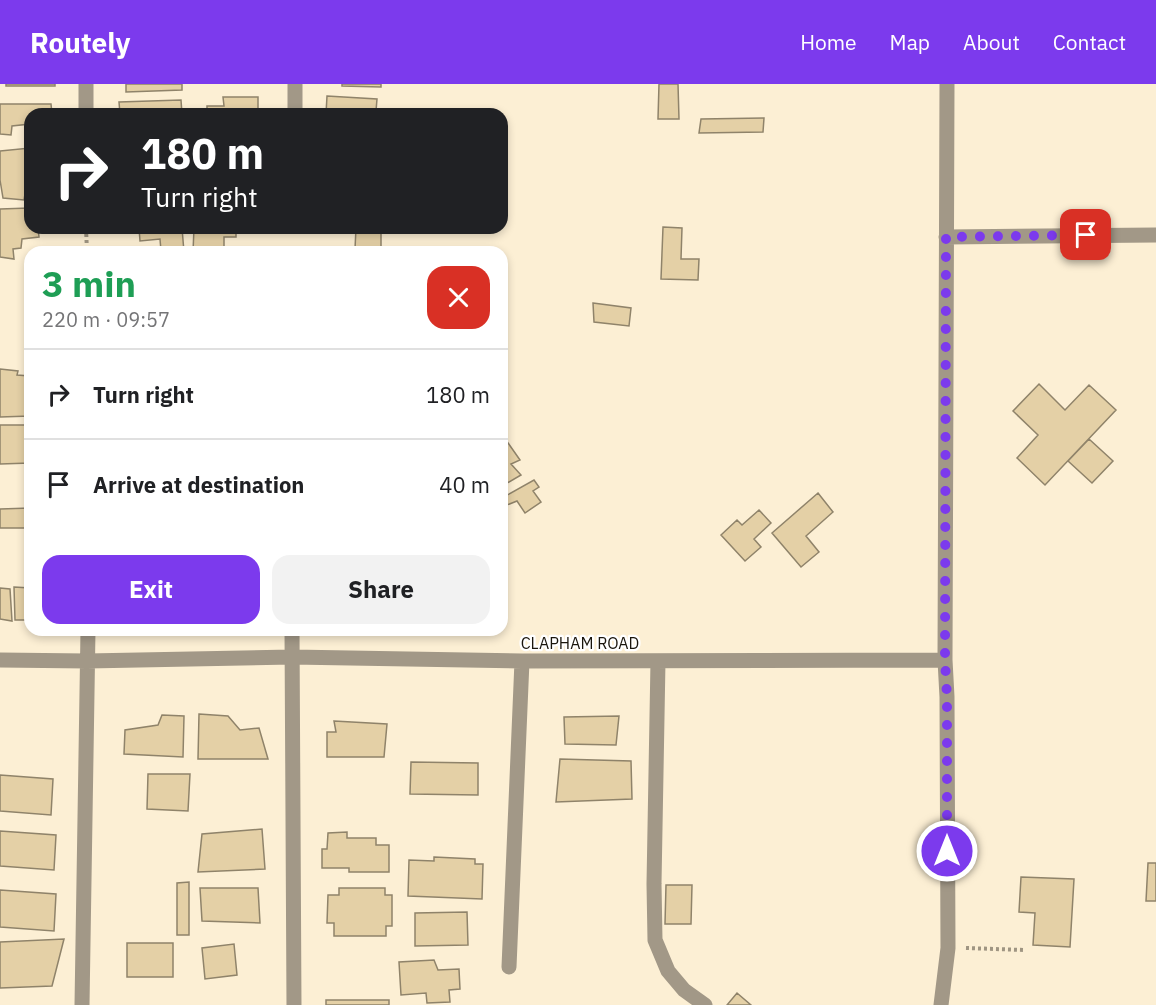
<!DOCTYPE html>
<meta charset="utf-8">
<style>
:root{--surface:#fff;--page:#f2f2f2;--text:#202124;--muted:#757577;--line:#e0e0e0;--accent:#7c3aed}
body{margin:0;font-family:"IBM Plex Sans",sans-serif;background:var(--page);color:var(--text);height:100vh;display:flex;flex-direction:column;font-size:22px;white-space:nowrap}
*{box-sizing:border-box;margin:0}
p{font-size:20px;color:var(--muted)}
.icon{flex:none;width:33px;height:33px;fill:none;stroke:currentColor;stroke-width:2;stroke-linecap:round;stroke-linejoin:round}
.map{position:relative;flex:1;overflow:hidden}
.side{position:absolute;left:24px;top:162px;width:484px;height:390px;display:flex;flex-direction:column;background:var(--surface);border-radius:18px;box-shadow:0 3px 9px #0003}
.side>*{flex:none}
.guide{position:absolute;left:24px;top:24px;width:484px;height:126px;border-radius:18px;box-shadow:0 3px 9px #0003;background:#202124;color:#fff;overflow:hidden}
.pin{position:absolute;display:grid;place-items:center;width:51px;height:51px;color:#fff;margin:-26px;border-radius:12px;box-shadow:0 3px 9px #0006}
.me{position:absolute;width:66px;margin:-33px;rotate:0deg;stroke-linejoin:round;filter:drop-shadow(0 0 4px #0008)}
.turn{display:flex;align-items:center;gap:21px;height:126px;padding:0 18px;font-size:27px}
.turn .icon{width:78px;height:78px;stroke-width:2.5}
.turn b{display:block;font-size:42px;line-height:51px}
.round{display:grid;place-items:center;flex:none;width:63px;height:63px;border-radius:18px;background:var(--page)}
.headline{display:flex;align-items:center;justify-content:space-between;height:102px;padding:0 18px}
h1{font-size:36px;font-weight:700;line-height:45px;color:#1e9e55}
.cta{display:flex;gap:12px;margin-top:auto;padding:12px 18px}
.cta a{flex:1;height:69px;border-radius:18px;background:var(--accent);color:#fff;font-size:24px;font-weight:700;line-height:69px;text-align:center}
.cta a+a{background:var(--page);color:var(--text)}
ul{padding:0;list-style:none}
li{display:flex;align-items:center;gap:18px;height:90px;padding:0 18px;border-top:2px solid var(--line)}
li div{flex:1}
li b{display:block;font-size:22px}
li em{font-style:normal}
header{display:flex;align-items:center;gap:36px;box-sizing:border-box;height:84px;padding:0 30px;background:var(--accent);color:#fff}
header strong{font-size:28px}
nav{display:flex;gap:33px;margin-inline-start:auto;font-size:21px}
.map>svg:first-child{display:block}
</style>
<header>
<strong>Routely</strong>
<nav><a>Home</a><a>Map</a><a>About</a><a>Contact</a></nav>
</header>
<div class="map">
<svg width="1156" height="921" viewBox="0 0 1156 921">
<rect width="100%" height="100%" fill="#fcefd4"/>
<path fill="#e4d0a6" stroke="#8f836a" stroke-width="1.5" d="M6,0H55V2H6Z
M126,0H182V6L126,8Z
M342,0H381V3L342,2Z
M659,0H678L679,35H658Z
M327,12L377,15L376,27L354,26V30H326Z
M223,13H258V30H191V25H207V22H224Z
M181,16L182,30H120L119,18Z
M0,20H51L52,30H30V40L12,42L11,51L0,50Z
M764,34L763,48L699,49L701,35Z
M30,64V99H27L24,116L3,114L0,96V67Z
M29,124L30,144H38L39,153L22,155L21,164L13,165L14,175L0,173V125Z
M663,143L682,144L681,175H699L698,196L661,195Z
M139,144H182L184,168L161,167L160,155L140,157Z
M194,144H245V147L236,148V153H224V166H217V168H193Z
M356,144H381V165H355Z
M427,144H474V148L427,149Z
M593,219L631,224L629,242L594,238Z
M0,285L18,287L17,291L30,292V332L0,333Z
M1039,300L1065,326L1089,301L1116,326L1045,401L1017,374L1038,351L1013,327Z
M0,341H30V379L0,380Z
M1089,355L1113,377L1092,399L1068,377Z
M506,356L520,376L511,380L521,391L502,402V359Z
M534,396L539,403L533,407L541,418L525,429L517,417L502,423V414Z
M818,409L833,428L806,452L819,468L801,483L772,449Z
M30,424V444H0V425Z
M759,426L771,439L754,455L761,463L745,477L721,451L737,436L742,441Z
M14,503L30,504V536H15Z
M0,504L10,505L12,537L0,535Z
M199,630L228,632L240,646L259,644L268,675H198Z
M162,631L184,632L183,673L124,670L125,646L158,641Z
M619,632L616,661L565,660L564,633Z
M334,637L387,640L384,673H327V648H336Z
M560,675L631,677L632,715L556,718Z
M411,678L478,679V711L410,710Z
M148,690H190L188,727L147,725Z
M0,691L53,695L51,731L0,727Z
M262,745L265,785L198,788L202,750Z
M0,747L56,751L54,786L0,782Z
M347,748V754H376V761H389V788H349V784H322V765H327L328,749Z
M434,773L475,775V780H483L482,815L408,812L409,776L434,777Z
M1148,779H1156V817H1146Z
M1021,793L1074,795L1070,863L1033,861L1035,829L1019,828Z
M189,798V851H177V799Z
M666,801H692L691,840H665Z
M200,804H258L260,839L202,837Z
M339,804H385V811H392V842H386V852H334V839H327L328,811H339Z
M0,806L56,810L54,847L0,843Z
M467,828L468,861L415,862V829Z
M64,855L52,902L0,904V858Z
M127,859H173V893H127Z
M234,860L237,891L205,895L202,864Z
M434,876L438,886L459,885L460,905L449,906L450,918L427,919L426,909L401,911L399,878Z
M737,909L751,921H727Z
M326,916H389V921H326Z"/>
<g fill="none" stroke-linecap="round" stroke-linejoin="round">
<path stroke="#9f9582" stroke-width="4" stroke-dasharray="3 3" stroke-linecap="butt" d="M86,144L87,168
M966,864L1024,866"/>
<path stroke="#a29887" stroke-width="15" d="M295,0V30
M86,30V0
M946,153L1156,151
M292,546L294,921
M0,576L87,577L292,573L522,577L945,576
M658,577L654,800L655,856L668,887L684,906L705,921
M509,883L522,577
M82,921L88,546
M941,921L948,864L947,613L945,576L947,0"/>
</g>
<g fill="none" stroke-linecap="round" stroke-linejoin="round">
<path stroke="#7c3aed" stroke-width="10" stroke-dasharray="0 18" d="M947,767V613L945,576L946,153L1086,151"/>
</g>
<g text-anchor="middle" stroke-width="4.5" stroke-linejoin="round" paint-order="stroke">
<g font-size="16" fill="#1a150c" stroke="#fff">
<text x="580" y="565">CLAPHAM ROAD</text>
</g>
</g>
</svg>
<div class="pin" style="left:1086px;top:151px;background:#d93025"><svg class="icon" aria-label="arrive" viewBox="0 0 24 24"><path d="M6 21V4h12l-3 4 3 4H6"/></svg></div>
<svg class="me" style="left:947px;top:767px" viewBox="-20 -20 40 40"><circle r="17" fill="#7c3aed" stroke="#fff" stroke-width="3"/><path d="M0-11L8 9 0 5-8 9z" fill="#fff"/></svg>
<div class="guide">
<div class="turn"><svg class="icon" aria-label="right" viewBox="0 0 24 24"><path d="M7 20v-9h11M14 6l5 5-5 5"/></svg><div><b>180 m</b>Turn right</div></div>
</div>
<section class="side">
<div class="headline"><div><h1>3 min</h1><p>220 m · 09:57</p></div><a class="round" style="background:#d93025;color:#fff"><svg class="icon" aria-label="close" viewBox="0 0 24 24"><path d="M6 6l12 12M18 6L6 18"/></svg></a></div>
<ul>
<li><svg class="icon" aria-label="right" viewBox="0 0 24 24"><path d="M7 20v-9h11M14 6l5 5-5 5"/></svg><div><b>Turn right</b></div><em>180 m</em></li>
<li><svg class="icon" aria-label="arrive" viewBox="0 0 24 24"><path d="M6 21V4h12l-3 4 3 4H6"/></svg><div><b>Arrive at destination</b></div><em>40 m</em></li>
</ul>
<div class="cta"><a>Exit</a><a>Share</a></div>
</section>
</div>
